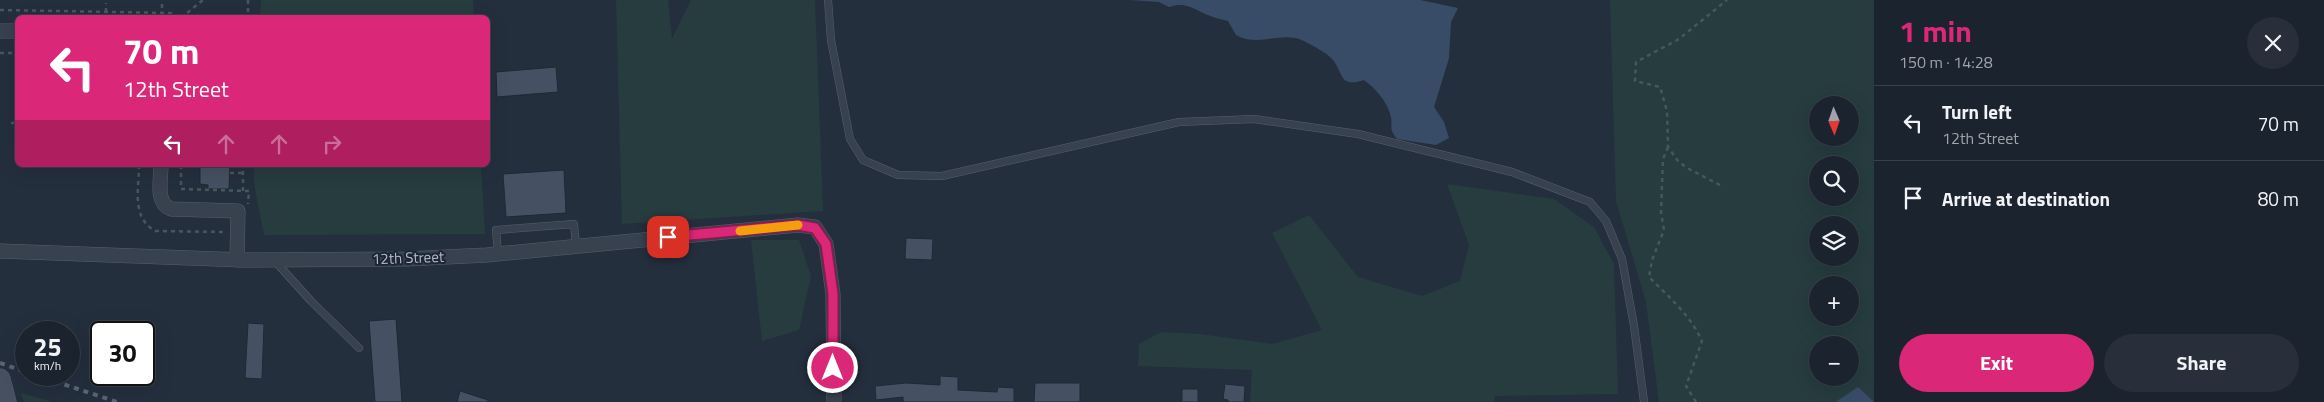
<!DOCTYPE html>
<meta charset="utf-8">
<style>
:root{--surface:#1b232e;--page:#282f3a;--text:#f1f3f6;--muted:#a0a4aa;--line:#39404a;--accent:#db2777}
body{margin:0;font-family:"Titillium Web",sans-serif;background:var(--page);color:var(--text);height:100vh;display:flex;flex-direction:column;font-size:19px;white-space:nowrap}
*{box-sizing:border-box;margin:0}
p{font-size:16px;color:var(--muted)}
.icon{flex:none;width:28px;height:28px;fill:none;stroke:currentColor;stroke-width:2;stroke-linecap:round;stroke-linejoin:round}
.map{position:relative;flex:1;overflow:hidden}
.details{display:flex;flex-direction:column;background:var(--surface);width:450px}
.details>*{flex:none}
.guide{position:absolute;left:15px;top:15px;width:475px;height:152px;border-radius:8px;box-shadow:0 5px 20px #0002,0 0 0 1px var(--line);background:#db2777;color:#fff;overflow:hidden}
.needle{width:32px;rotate:178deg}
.controls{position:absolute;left:1809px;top:96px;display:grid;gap:10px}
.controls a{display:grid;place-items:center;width:50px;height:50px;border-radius:50%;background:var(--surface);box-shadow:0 5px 20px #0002,0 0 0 1px var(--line);font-size:25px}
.speed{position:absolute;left:15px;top:321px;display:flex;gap:10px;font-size:25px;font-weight:700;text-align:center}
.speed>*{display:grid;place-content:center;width:65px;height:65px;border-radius:50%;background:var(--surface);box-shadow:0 5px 20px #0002,0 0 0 1px var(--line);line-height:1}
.speed small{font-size:12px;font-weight:400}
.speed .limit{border:2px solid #111;border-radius:8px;background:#fff;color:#111}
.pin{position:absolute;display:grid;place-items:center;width:42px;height:42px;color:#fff;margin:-21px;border-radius:10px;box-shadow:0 2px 8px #0006}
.me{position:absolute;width:55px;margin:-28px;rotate:0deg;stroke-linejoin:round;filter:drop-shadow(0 0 4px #0008)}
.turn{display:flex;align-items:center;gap:18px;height:105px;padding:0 25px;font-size:22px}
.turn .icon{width:65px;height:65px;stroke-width:2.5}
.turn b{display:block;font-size:35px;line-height:42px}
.lanes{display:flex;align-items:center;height:48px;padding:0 25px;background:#0003;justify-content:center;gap:25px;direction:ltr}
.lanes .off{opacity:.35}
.round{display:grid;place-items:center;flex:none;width:52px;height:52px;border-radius:26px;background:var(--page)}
.summary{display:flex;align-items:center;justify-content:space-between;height:85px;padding:0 25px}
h1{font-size:30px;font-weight:700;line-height:38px;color:var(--accent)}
.action{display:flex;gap:10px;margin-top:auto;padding:10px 25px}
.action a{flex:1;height:58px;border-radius:30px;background:var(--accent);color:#fff;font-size:20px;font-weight:700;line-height:58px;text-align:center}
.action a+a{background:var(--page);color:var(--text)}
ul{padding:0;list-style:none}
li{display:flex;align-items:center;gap:15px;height:75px;padding:0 25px;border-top:1px solid var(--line)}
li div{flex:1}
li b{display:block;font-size:19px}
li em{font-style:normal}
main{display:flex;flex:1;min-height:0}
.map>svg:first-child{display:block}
</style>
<main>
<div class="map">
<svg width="1874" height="402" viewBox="0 0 1874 402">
<rect width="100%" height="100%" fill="#242f3e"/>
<path fill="#263c3f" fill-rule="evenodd" d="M261,0H473L474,17H260Z
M616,0H668L672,39L691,0H815L823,211L622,224Z
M1610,0H1874V402H1659L1646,302L1616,201ZM1818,105H1850V138H1818ZM1818,165H1850V198H1818ZM1818,225H1850V258H1818ZM1818,285H1850V318H1818ZM1818,345H1850V378H1818Z
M253,165H481L485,234L264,235L255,189Z
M1447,184L1554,199L1594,227L1614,264L1618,394L1495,396L1494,402H1250L1252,370L1138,366L1139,344L1161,332L1200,334L1272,344L1322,330L1272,233L1309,215L1358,277L1422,296L1460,281L1469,245Z
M751,240H799L811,276L799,330L762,341Z
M21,393L53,402H24Z"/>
<path fill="#394c67" d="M1130,0H1420L1458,8L1451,22L1449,58L1434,107L1444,122L1449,138L1436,145L1397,139C1388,127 1393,128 1391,117C1388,102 1375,88 1364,80C1339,88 1344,74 1333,60C1326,52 1313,46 1304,41C1283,30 1259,48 1236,35L1228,21C1222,19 1214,18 1208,15C1194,9 1185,1 1169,7L1159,2Z
M1858,387L1874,402H1836L1837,401Z"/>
<path fill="#455162" stroke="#1f2835" d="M556,67L558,92L497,97L496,72Z
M200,165H230L229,189H208V185L200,184Z
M564,170L566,213L506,217L503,174Z
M906,238L933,239L932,260L905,259Z
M396,319L402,402H375L369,321Z
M248,323L264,324L262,379L245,378Z
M940,376L958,377V390L997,392L998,387L1014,388V402H903V397L876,400L875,386L906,383L940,385Z
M1035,383H1080V402H1034Z
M1225,384L1245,386L1244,402H1228V400L1223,399Z
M1182,389H1198V402H1182Z
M460,391L488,400V402H457Z"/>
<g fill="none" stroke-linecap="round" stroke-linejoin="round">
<defs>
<path id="lane" d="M828,0L831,40L850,139L863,160L898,175L942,176L1179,122L1254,119L1358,134L1512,172L1590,202L1606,221L1622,259L1634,326L1644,402
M498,253L496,230L574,224L576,246
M274,260L311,301L359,348"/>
<path id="street" d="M0,31H18
M161,165C161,180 155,203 171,209L238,211L237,260
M0,251L244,260L406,259L487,255L798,225L815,227L826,244L833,294L834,402"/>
<path id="secondary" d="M0,379L6,402"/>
</defs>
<use href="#lane" stroke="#565f6c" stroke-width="8"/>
<use href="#street" stroke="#565f6c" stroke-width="15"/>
<use href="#secondary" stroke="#565f6c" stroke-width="21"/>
<path stroke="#44595c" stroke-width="2.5" stroke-dasharray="4 4" stroke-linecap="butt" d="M248,0V18
M162,4V13
M0,10L171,13L176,18
M106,12V3
M181,18L203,0
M0,53H18
M11,123H18
M1668,147L1663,159L1661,212L1664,230L1652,260L1649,277C1668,296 1691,316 1702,341L1686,386L1696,402
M139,165C139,189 131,217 155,231L225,232
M181,165V189L249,191L248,204
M230,173H243
M1720,185L1687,168L1678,161L1668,147L1667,111L1660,87L1635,81L1636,62L1679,39L1727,0
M243,191V165"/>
<use href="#lane" stroke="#38414e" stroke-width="7"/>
<use href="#street" stroke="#38414e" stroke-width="14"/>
<use href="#secondary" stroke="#465061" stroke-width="20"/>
<path stroke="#5a6575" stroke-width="4" stroke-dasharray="5 5" stroke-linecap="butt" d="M0,363L26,372
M36,375L117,402"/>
</g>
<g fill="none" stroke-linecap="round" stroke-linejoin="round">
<defs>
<path id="route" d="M668,237L798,225L815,228L826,244L833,294V368"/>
</defs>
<use href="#route" stroke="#8e194d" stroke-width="12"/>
<use href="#route" stroke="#db2777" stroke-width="9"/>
<path stroke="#f59e0b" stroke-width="9" d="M740,231L798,225"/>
</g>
<g text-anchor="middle" stroke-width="4" stroke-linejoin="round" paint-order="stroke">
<g font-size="15" fill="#b4bcc9" stroke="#1d2633">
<text transform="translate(408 258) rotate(-2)" y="5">12th Street</text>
</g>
</g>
</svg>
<div class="controls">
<a><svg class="needle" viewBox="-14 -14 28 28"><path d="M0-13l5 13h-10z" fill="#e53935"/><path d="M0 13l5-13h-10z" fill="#a0a4aa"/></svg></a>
<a><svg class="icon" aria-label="search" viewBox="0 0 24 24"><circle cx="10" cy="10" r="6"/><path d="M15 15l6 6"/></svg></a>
<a><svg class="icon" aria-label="layers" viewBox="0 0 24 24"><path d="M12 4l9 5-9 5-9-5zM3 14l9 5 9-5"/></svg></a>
<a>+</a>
<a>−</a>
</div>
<div class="speed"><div>25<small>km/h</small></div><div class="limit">30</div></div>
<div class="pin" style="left:668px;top:237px;background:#d93025"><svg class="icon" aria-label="arrive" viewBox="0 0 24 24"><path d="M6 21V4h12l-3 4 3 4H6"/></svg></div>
<svg class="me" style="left:833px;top:368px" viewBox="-20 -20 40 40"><circle r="17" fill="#db2777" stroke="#fff" stroke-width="3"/><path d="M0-11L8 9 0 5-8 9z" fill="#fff"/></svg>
<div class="guide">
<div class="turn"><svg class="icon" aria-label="left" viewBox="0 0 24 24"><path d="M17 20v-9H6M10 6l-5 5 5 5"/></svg><div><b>70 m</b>12th Street</div></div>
<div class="lanes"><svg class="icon" aria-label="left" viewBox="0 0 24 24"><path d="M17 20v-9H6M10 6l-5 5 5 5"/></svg><svg class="icon off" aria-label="ahead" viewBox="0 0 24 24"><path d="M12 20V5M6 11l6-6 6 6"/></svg><svg class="icon off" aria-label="ahead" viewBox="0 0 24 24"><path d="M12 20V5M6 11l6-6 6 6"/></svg><svg class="icon off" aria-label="right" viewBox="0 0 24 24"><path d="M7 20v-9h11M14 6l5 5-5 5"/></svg></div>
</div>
</div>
<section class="details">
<div class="summary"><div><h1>1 min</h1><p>150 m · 14:28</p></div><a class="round"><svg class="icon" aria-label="close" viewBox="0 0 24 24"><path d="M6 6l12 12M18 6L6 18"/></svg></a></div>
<ul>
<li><svg class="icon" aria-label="left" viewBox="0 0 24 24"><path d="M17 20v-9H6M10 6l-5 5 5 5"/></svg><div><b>Turn left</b><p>12th Street</p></div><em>70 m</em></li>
<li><svg class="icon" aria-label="arrive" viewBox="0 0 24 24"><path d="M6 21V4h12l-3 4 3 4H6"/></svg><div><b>Arrive at destination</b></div><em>80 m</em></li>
</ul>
<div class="action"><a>Exit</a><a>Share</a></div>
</section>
</main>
